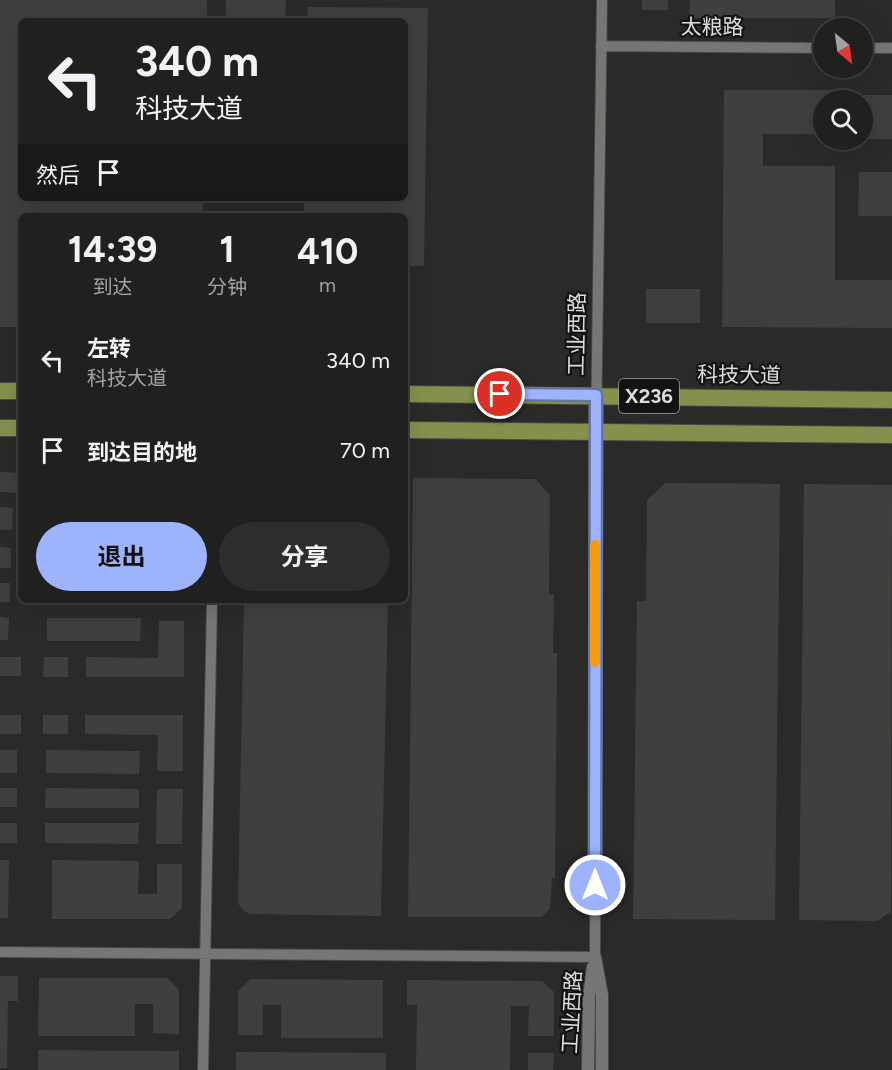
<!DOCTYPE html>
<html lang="zh">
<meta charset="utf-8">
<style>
:root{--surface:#20201e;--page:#2d2d2b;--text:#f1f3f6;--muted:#a2a3a4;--line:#3d3e3c;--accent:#9db4fd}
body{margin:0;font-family:Figtree,"Noto Sans SC",sans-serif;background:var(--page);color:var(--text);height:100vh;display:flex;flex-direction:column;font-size:22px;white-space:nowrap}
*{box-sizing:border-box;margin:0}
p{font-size:20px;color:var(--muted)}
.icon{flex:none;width:33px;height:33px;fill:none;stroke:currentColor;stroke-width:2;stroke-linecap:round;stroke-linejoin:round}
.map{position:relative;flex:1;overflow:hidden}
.details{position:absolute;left:18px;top:213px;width:390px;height:390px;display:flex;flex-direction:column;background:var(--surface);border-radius:9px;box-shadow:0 6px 24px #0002,0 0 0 2px var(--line)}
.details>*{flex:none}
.top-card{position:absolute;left:18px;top:18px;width:390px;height:183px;border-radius:9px;box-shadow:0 6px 24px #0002,0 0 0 2px var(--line);background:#20201e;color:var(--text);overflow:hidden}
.needle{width:39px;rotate:151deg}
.controls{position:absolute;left:813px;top:18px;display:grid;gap:12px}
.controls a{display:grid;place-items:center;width:60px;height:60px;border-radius:50%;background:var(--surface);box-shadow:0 6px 24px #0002,0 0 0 2px var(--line);font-size:30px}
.pin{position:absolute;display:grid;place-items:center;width:51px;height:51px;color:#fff;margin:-26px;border:3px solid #fff;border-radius:50%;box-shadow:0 2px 6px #0007}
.me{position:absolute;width:66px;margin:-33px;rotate:0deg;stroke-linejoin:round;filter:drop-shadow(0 0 4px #0008)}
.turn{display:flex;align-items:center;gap:21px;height:126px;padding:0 18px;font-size:27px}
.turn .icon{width:78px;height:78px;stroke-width:2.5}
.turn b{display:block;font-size:42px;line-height:51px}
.then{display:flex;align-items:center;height:57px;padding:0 18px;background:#0003;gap:12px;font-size:22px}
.eta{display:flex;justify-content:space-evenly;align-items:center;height:102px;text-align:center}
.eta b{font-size:36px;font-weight:700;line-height:42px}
.cta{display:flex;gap:12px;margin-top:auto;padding:12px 18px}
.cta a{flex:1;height:69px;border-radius:36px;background:var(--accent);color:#111;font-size:24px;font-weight:700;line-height:69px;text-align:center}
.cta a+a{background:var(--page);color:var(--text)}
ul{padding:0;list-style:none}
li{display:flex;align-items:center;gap:18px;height:90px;padding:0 18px}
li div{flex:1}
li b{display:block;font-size:22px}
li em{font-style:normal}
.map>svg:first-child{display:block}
</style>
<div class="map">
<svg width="892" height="1070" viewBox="0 0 892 1070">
<rect width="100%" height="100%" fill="#2a2b28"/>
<path fill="#3f403d" d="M0,0H207V21H21V198H203V216H21V327H0Z
M226,0H286L285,21H226Z
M642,0H668V10H642Z
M690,0H835V18H689Z
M308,7L428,8L424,266H405V216H304V198H405V21H307Z
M724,90H836L835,100H824V134H763V166H835V280H892V328L722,327Z
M862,95H892V139H862Z
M859,172H892V216H858Z
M646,289H700V323H646Z
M0,472L21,473V493L0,492Z
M413,478L535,479L550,495L549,594H554L553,653H557L555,878H552L550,909L542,917H408Z
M665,483L780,484L775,920L633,919L637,601H646L647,500Z
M804,484L892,485L891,912L877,921L799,920Z
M0,507L13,508L12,530H0Z
M0,547L11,548V568H0Z
M0,583H10V602H0Z
M244,600H388L381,916L250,914L244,911L239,905L238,901Z
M0,617L9,618L8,640H0Z
M47,618H141L140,641H47Z
M159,621H184V677H86V657L158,658Z
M0,657H21V676H0Z
M44,657H68V677H43Z
M0,715H21V734H0Z
M43,715H68V734H43Z
M85,715H183V771H157L158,735L85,734Z
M0,750H17V773H0Z
M46,750L140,751L139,774L46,773Z
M0,788H17V807H0Z
M46,788L139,789V808H45Z
M157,789H183L182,844H156Z
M0,823H17V843H0Z
M45,823H139L138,844L45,843Z
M0,860H9L8,918H0Z
M52,860L139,861L138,894H157V864H182V908L170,919H52Z
M0,976H18V1001H8L7,1068H0Z
M39,978H167L179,990V1034L153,1033V1004H135V1036H38Z
M250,979L383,980V1038H281V1005H263V1035H238V991Z
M407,980L542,981L554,992V1036H528L529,1006H511L510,1070H416L417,1005H407Z
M38,1050L179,1051V1070H38Z
M236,1052L386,1053V1070H236Z
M528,1053H554L553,1070H528Z"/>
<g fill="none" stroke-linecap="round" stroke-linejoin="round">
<defs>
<path id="minor" d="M601,46L824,48
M862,48H892
M0,952L595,957L596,431L602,0
M203,1070L212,600"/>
<path id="tertiary" d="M595,957L602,995V1070
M588,1070L589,996L593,967"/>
<path id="primary" d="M0,391H21
M405,394L892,400
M0,428H21
M405,430L892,435"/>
</defs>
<use href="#minor" stroke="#484846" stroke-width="12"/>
<use href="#tertiary" stroke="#484846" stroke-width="14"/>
<use href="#primary" stroke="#484846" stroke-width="18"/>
<use href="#minor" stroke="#767774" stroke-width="10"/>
<use href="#tertiary" stroke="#767774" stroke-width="12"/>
<use href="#primary" stroke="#83914d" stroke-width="16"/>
</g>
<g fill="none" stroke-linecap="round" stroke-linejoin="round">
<defs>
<path id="route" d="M500,394L596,395L595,885"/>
</defs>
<use href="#route" stroke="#6675a4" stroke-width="15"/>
<use href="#route" stroke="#9db4fd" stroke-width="10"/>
<path stroke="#f59e0b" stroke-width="10" d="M595,662V545"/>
</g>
<g text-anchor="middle" stroke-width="4.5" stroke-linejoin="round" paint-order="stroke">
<rect fill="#131412" stroke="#a0a19f" stroke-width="1.5" x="619" y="379" width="60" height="34" rx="4.5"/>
<g font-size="20" font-weight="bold" fill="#dddddb">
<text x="649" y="403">X236</text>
</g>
<g font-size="21" fill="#dddddb" stroke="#131412">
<text x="712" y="34">太粮路</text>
<text transform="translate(577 334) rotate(-89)" y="7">工业西路</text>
<text transform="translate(739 375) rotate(1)" y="7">科技大道</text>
<text transform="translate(572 1012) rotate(-87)" y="7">工业西路</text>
</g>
</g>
</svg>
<div class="controls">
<a><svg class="needle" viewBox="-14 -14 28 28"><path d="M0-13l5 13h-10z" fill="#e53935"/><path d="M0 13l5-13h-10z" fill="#a2a3a4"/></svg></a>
<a><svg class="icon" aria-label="search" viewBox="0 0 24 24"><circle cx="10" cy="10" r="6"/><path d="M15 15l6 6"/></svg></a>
</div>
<div class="pin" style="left:500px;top:394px;background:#d93025"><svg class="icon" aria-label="arrive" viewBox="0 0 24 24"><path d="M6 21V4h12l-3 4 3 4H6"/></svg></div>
<svg class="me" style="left:595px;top:885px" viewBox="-20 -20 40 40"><circle r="17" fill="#9db4fd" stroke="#fff" stroke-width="3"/><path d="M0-11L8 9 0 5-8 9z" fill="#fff"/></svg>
<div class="top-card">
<div class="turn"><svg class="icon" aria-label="left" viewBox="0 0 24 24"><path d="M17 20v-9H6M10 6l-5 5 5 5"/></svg><div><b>340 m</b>科技大道</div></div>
<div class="then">然后<svg class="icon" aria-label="arrive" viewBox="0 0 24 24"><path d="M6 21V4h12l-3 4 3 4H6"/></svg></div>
</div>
<section class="details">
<div class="eta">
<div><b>14:39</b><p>到达</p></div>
<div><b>1</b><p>分钟</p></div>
<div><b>410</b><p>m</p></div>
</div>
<ul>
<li><svg class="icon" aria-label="left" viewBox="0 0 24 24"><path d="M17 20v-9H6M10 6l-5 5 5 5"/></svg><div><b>左转</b><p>科技大道</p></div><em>340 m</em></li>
<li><svg class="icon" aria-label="arrive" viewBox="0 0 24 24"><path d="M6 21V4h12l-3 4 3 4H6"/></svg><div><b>到达目的地</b></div><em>70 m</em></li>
</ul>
<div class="cta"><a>退出</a><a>分享</a></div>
</section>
</div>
